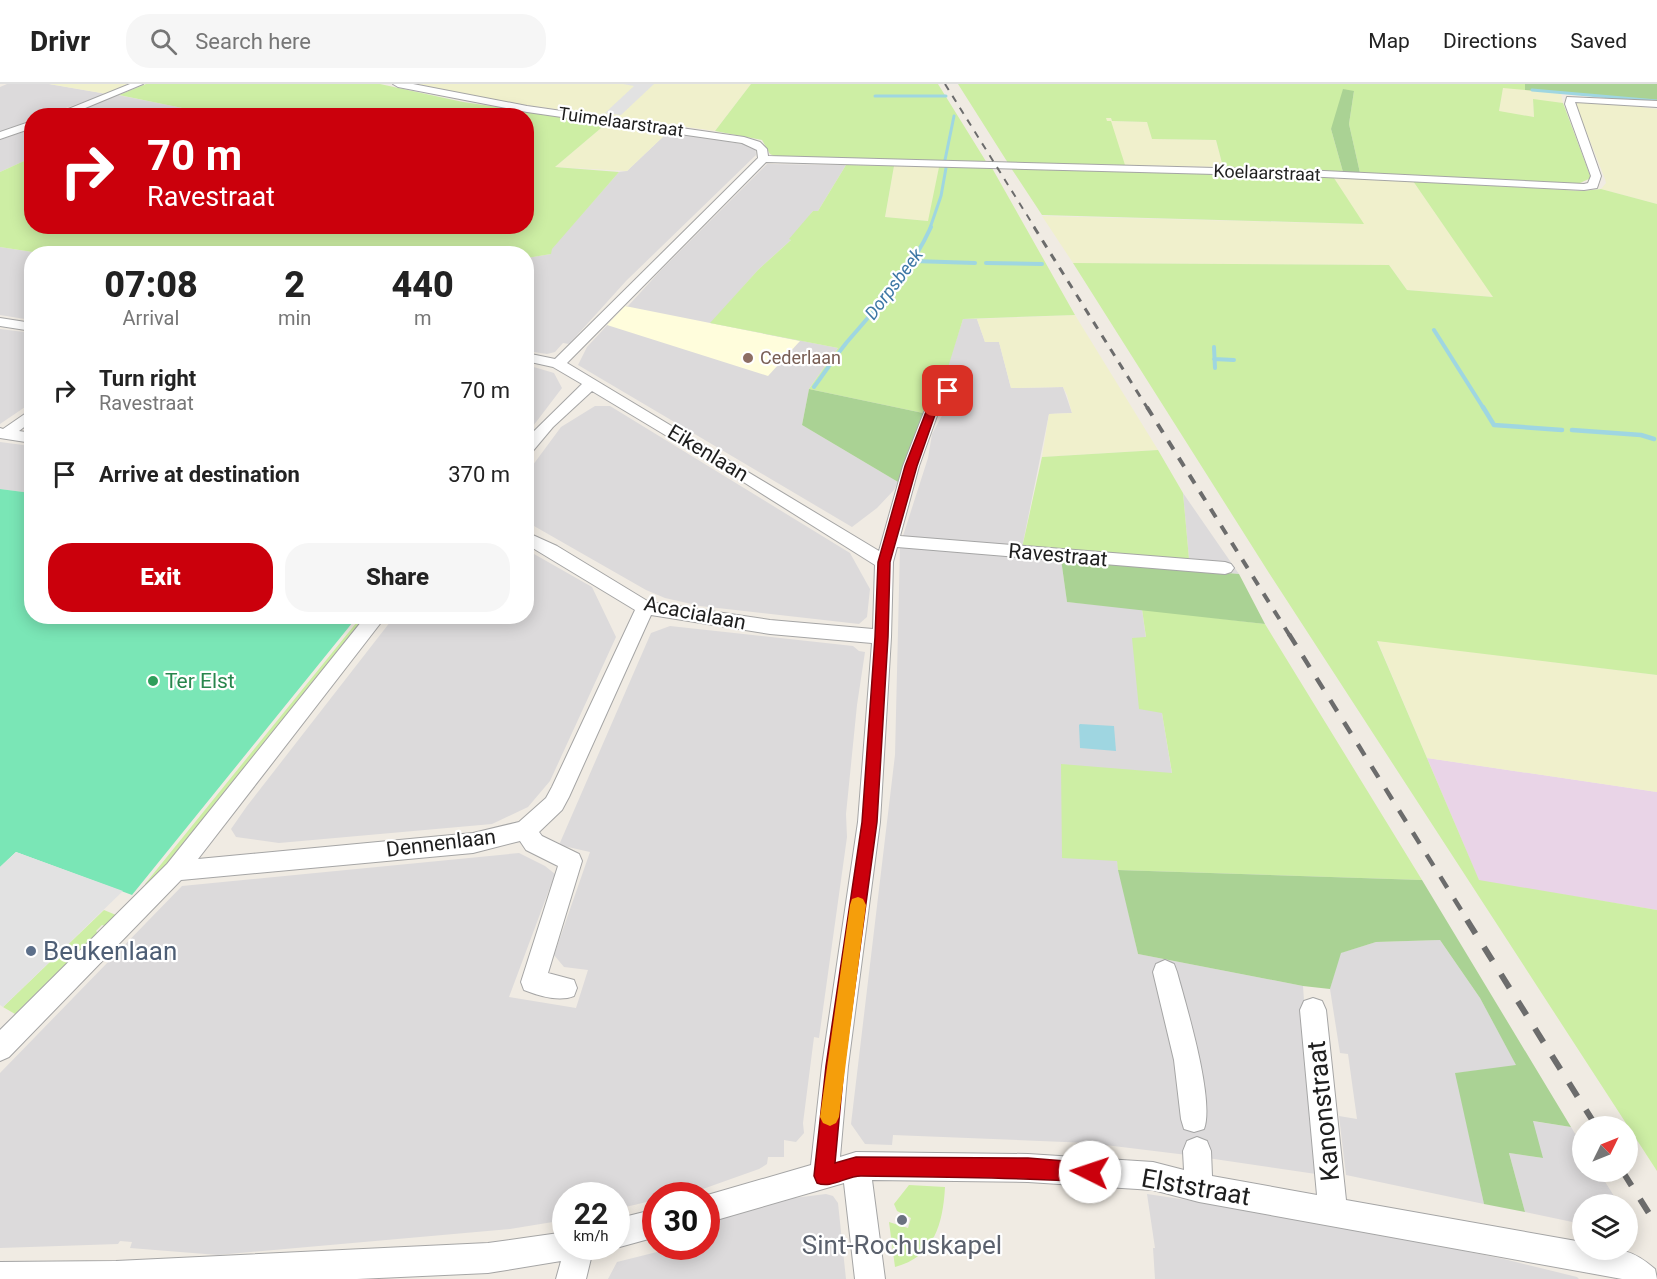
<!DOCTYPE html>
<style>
:root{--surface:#fff;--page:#f6f6f6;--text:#222;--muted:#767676;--line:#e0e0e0;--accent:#cb000c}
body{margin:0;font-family:Roboto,sans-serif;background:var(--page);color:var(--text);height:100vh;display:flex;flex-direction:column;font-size:22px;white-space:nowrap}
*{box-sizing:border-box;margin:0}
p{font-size:20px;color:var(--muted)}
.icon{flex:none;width:33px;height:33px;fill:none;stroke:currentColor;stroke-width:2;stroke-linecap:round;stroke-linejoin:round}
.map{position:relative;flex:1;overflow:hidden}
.side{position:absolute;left:24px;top:162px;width:510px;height:378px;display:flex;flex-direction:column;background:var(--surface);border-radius:24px;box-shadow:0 3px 15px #0003}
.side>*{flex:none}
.hud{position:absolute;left:24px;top:24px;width:510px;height:126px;border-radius:24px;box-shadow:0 3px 15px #0003;background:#cb000c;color:#fff;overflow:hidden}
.needle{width:39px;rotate:47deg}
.tools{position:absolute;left:1572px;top:1032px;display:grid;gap:12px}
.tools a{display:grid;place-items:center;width:66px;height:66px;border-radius:50%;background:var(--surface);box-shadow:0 3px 15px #0003;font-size:30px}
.speed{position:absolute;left:552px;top:1098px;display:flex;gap:12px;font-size:30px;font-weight:700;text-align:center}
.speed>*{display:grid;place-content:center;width:78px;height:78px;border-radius:50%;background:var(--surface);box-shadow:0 3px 15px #0003;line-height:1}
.speed small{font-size:15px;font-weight:400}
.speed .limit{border:9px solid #d22;background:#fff;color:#111}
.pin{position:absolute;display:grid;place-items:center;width:51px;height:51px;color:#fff;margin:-26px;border-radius:12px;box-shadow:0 3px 9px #0006}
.me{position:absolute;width:66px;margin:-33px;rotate:274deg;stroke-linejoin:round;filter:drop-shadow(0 0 4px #0008)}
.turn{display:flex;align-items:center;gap:21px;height:126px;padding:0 24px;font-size:27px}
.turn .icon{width:78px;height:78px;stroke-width:2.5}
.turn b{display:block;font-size:42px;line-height:51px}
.eta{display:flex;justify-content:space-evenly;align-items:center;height:102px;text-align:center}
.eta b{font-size:36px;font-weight:800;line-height:42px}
.action{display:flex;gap:12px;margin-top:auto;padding:12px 24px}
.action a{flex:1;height:69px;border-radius:24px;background:var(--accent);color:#fff;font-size:24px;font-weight:800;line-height:69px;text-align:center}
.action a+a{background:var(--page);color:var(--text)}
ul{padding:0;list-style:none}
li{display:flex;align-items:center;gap:18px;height:84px;padding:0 24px}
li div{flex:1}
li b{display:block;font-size:22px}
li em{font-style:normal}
header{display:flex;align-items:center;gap:36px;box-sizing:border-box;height:84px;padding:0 30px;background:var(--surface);border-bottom:2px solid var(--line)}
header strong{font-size:28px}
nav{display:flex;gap:33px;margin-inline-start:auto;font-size:21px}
.search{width:420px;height:54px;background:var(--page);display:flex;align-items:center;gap:15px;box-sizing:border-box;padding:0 21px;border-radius:24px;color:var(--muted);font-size:22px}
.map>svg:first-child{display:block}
</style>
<header>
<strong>Drivr</strong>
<div class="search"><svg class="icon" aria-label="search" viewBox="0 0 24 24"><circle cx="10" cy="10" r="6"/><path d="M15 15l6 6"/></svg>Search here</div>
<nav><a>Map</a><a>Directions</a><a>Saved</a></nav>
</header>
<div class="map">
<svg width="1657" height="1195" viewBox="0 0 1657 1195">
<rect width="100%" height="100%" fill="#f0ebe3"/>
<path fill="#dcdadb" d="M7,0H49L107,10L45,31L32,32L31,36L0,48V3Z
M118,11L193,26L180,32H66Z
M31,45V79L24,77L0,88V56Z
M668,48L755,62L756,71L626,197L569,260L563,259L555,268L547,270L527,267L526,174L551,170V165L619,88L627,87Z
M767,80L846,81L818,127H813L792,155L758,186L711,239L838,264L809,305L802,341L898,398L894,406L877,424L852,443L578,281L587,263L625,222H628L662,185Z
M0,163L39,169L32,170L31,236L0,231Z
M963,235H977L985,258H999L1011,304L1063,303L1072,329L1049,330L1022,464L902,455L928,374L932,350L955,308L940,305Z
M0,245L32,249L31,319L0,340Z
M527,281L554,289L562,304L527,350Z
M595,322H610L850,469L870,505L867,533L859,540L700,522L665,514L646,506L527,438V389L561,343Z
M0,358L31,362V409L0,405Z
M1183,409L1239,490L1190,486Z
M900,463L1061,475L1067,518L1142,525L1146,554H1132L1162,629L1172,690L1117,777L1138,870L1303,902L1316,1090L1187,1071L1089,1059L893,1051L892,1061L865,1060L851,1040L895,671Z
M527,466L592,503L616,553L550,697L528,723L492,740L279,759L236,753L231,745L247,722L394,533L526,532Z
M670,542L853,562L859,567L865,568L857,621L846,730L847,753L819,954L814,953L803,1039L804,1049L796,1058L784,1056V1073H768L767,1080L759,1085L700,1106L677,1111L656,1112L655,1116L617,1125L616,1112H566L565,1136L510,1145L218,1171L130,1164L132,1158L120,1157L118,1160L0,1164V989L182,802L519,769L545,782L555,790L509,913L576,924L588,886L564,883L554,871L590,768L559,761L651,549Z
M1440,856L1480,914L1517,982L1456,989L1484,1120L1346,1091L1339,1032L1357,1035L1348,970L1340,969L1330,905L1340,869L1376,858Z
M1532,1037L1571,1043L1582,1061V1088H1599L1619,1120H1582V1140L1525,1128L1509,1069L1542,1074Z
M826,1110L833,1112L838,1119L846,1195H608L617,1178L677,1163L706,1162L707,1140L710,1138L786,1115Z
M1147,1110L1283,1130L1504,1175L1577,1193L1579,1195H1155L1153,1164H1155Z"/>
<path fill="#e9d4e7" d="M1427,674L1657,708V826L1479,797Z"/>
<path fill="#fffddc" d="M625,222L800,257L768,292L607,241Z"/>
<path fill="#f0f0cc" d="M49,0H132L107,10Z
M408,0H751L715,47L483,15Z
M1503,3L1561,9L1563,19L1533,16L1534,33L1499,28Z
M1583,16L1657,25V120L1601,105L1606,99L1605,95L1576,22L1577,18Z
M1105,34H1111L1112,37L1147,38L1153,55L1216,56L1223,83L1125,81Z
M607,39L668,48L627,87L555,83Z
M894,82L939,83L929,137L885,133Z
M1334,94L1413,97L1494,213L1407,206L1389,181L1073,179L1042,132L1363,140Z
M1075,231L1158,366L1042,373L1049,330L1072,329L1067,311L1063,303L1011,304L999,258H985L977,235Z
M1377,556L1657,591V708L1427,674Z"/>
<path fill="#cdeea4" d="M146,0H380L463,18L607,39L555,83L619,88L552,165L551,170L527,174L526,170L39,169L0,163V88L24,77L31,79L32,142H526V32L180,31L192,26L119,11Z
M751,0H938L987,79L774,72L770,70L762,56L715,47Z
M958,0H1525V6L1503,4L1499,27L1534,33L1533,15L1563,19L1591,94L1580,99L1565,100L1360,89L1349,40L1354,7L1331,45L1343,88L1223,83L1216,56L1152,55L1147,38L1112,37L1111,34H1106L1107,37H1111L1125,81L1008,79Z
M846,81L894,82L885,133L928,137L939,83L992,84L1075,231L963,235L945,293L923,329L809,305L838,264L710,239L758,186L791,156L789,155L813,127H818Z
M1011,84L1334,94L1364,140L1042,131Z
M1413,97L1582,107L1601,105L1657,120V591L1377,557L1479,796L1657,826V1087L1269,489L1073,179L1389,181L1407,206L1493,213Z
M1158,366L1183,409L1190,486L1022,464L1042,373Z
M1142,525L1265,540L1422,796L1118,786L1117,777L1062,774L1061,680L1172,689L1162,629L1139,625L1132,554L1146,553Z
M361,533H370L147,806L145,800Z
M104,826L116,831L105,842L102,841L96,847L98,849L15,930L3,923Z
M909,1101L945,1103C943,1140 934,1173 895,1183L889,1138L908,1144L911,1134L897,1127L894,1120Z"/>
<path fill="#aad294" d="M1525,0H1657V18L1525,6Z
M1343,5L1354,7L1349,40L1360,89L1343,88L1331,45Z
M809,305L923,329L898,398L802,341Z
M1061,475L1239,490L1265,540L1067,518Z
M1118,786L1422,796L1571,1043L1533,1037L1543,1074L1509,1069L1525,1128L1484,1120L1455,989L1516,981L1480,914L1440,856L1376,858L1341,869L1330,905L1303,902L1138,870Z"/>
<path fill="#7ae6b6" d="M0,405L31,409L32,532L357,533L132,811L16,768L0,783Z"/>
<path fill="#e2e2e2" d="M623,0H654L621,31L605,29L634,2Z
M16,768L123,807L3,923L0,921V783Z"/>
<path fill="#9fd6e1" d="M1080,640L1114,642L1116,667L1080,664L1079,641Z"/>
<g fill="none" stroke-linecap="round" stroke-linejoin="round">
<path stroke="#9fd6e1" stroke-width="3" d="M1532,6L1657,17
M875,12H946
M945,76L954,32
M930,144L941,112L946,84"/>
<path stroke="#9fd6e1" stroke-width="4" d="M914,177L975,179
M986,179L1042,180
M1434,246L1484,325
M1214,263L1215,284
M1214,275L1234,276
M814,303C825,288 835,273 847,258C878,222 911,187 931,143"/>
<path stroke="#9fd6e1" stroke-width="4.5" d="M1483,323L1494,341L1562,346
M1572,346L1641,351L1654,355"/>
<defs>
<path id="minor" d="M130,0H143L66,32H51Z
M393,0H413L527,22L744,53L760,58L767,65L768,72L1324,87L1584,100L1588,99L1591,92L1565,20L1567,13L1657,17V23L1575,18L1601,92L1597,104L1584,106L1324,93L766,78L567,279L879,467L903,382L924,328L943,304H953L955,307L938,329L919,382L900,452L1225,478L1231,480L1234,484L1231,488L1225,490L897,463L893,478L891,553L880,738L848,982L840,1073L856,1068L1028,1070L1153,1078L1184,1086L1183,1067L1187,1057L1197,1053L1207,1057L1211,1067L1212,1092L1317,1111L1300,926L1304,917L1313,914L1322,917L1326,926L1346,1116L1582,1158V1166C1617,1166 1627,1161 1655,1185L1657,1195H1622L1199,1118L1153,1106L1028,1098L872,1096L885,1195H855L844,1099L706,1139V1112H704L811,1081L822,982L858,738L872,559L770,550L651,531L569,713L562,726L539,748L542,752L579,770L582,777L548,889L574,896L577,904L574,912C559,918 539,912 524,906L521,898L558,782L526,766L520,757L473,769L181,796L9,973L0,977V946L167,780L366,532H386L198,775L473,749L519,738L546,714L552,703L635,526L526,460V448L557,462L649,518L770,536L873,545L875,481L745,399L592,307L553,343L532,368L526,370V355L582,300L553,283L526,277V269L555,275L758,74L757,66L742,59L527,28L398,3Z
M32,37V44L0,55V48Z
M0,234L32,239V247L0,242Z
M32,325V337L19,347L32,349V359L0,354V344L3,345Z
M1165,876L1174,880L1177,888C1186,921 1215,1016 1204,1045L1194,1048L1184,1045L1181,1035L1174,976L1153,888L1156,880Z
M656,1125V1153L616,1164L611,1162H616V1135Z
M566,1148V1162H594L586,1195H556L561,1177L488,1189L357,1195H0V1178L116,1177L488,1159Z"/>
</defs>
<use href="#minor" stroke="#a5a5a5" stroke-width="2"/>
<use href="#minor" fill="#fff" fill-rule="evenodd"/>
<path stroke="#6c6c6c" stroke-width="2" stroke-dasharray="7 7" stroke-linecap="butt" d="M945,0L1035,144"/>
<path stroke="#6c6c6c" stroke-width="3" stroke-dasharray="8 8" stroke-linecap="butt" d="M1034,143L1148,325"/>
<path stroke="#6c6c6c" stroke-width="4" stroke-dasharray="10 10" stroke-linecap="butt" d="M1147,323L1290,552"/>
<path stroke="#6c6c6c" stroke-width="4.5" stroke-dasharray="13 13" stroke-linecap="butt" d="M1289,550L1468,837"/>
<path stroke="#6c6c6c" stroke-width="6" stroke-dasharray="16 16" stroke-linecap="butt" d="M1467,836L1596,1042
M1623,1088L1657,1142"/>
</g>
<path fill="#cb000c" stroke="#840008" stroke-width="1.5" d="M944,305L953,307L936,328L917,382L890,478L888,553L877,738L844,982L835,1079L856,1073L1028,1074L1090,1079L1097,1081L1100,1088L1097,1095L1090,1098C1014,1093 938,1093 861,1092C846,1092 831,1105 817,1099L814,1092L826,982L862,738L875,553L878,478L905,382L926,328Z"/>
<path fill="#f59e0b" d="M858,813L863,815L866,821L839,1033L836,1039L830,1042L823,1039L820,1033L850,821L852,815Z"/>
<circle fill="#8d6e63" stroke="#fff" stroke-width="2" cx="748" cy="274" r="6"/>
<circle fill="#2e9e5b" stroke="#fff" stroke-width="2" cx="153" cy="597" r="6"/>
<circle fill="#5c6f8a" stroke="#fff" stroke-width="2" cx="31" cy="867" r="6"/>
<circle fill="#6b7280" stroke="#fff" stroke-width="2" cx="902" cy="1136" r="6"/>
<g text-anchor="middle" stroke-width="4.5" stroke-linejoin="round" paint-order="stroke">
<g font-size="18" fill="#1e1e1e" stroke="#fff">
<text transform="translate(621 38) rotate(8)" y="6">Tuimelaarstraat</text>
<text transform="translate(1267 89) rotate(2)" y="6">Koelaarstraat</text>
</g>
<g font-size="18" font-style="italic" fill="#3d77a5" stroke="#fff">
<text transform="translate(894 200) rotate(-53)" y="6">Dorpsbeek</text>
</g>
<g font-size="18" fill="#785e54" stroke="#fff" text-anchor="start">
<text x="760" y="280">Cederlaan</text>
</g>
<g font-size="21" fill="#1e1e1e" stroke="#fff">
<text transform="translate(708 369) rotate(31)" y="7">Eikenlaan</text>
<text transform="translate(1058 471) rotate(5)" y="7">Ravestraat</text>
<text transform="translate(695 529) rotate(11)" y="7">Acacialaan</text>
<text transform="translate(441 759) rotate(-7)" y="7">Dennenlaan</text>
</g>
<g font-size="21" fill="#27864d" stroke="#fff" text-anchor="start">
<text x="165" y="604">Ter Elst</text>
</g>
<g font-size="26" fill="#4e5e75" stroke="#fff" text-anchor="start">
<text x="43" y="876">Beukenlaan</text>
</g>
<g font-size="26" fill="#1e1e1e" stroke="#fff">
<text transform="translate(1323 1027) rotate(-96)" y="9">Kanonstraat</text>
<text transform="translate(1196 1103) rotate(10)" y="9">Elststraat</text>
</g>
<g font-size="26" fill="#5b616d" stroke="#fff">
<text x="902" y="1170">Sint-Rochuskapel</text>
</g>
</g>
</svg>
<div class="tools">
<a><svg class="needle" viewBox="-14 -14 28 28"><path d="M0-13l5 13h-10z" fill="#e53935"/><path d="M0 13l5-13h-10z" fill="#767676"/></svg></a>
<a><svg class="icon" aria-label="layers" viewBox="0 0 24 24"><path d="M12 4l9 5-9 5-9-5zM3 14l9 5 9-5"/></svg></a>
</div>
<div class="speed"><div>22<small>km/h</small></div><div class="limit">30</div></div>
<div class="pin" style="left:948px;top:307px;background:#d93025"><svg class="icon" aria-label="arrive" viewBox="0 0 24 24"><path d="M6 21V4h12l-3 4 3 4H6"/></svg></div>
<svg class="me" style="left:1090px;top:1088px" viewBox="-20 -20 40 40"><circle r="19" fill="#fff"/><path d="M0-13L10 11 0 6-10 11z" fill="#cb000c"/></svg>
<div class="hud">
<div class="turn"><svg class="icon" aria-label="right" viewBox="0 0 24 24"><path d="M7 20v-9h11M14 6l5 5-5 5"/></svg><div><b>70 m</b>Ravestraat</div></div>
</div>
<section class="side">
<div class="eta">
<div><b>07:08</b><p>Arrival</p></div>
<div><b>2</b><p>min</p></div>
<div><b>440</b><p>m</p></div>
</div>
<ul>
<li><svg class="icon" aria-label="right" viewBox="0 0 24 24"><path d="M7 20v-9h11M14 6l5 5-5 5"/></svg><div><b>Turn right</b><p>Ravestraat</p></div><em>70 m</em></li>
<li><svg class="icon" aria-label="arrive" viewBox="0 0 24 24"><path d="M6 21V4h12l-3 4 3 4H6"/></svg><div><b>Arrive at destination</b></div><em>370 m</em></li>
</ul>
<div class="action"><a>Exit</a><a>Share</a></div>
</section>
</div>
